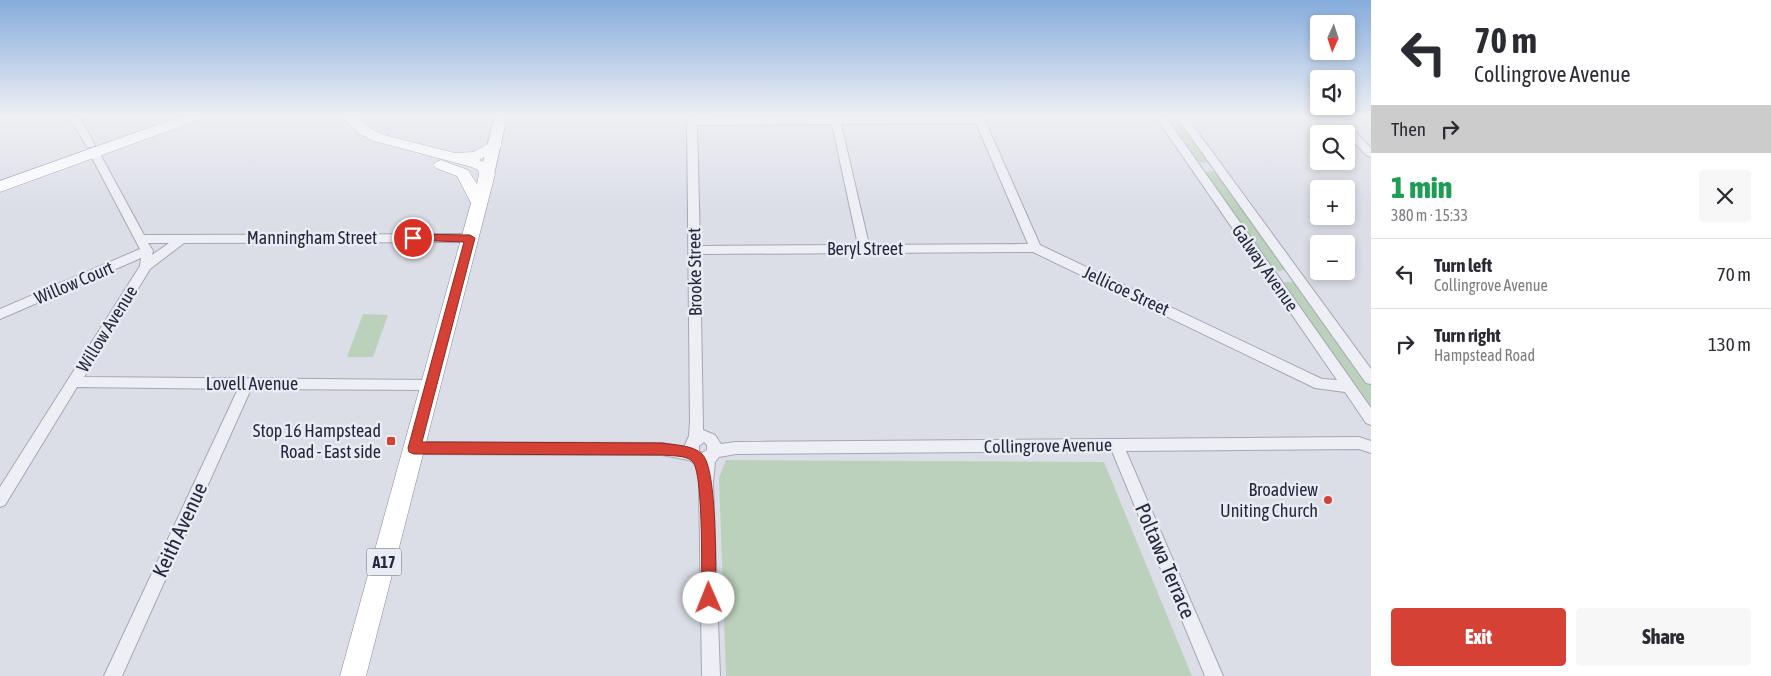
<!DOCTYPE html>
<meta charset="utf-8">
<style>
:root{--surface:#fff;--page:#f7f7f7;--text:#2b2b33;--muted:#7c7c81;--line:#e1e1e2;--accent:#d64136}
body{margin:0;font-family:"Asap Condensed",sans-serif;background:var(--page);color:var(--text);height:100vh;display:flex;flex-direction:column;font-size:19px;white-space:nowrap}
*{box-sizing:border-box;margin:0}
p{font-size:16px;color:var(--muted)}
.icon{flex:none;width:28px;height:28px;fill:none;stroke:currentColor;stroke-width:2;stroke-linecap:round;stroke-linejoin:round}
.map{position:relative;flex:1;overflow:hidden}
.panel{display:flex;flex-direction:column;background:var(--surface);width:400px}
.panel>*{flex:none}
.guide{background:#fff;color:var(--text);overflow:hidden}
.needle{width:32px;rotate:183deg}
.buttons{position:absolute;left:1310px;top:15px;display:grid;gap:10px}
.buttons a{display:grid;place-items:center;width:45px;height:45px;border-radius:5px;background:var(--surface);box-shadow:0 2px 8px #0003;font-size:25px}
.pin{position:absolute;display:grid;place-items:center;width:42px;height:42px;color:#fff;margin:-21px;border:2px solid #fff;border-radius:50%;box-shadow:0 1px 5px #0007}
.me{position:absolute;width:55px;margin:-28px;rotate:359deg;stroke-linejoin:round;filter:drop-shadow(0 0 4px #0008)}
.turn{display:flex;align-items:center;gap:18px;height:105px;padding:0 20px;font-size:22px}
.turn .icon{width:65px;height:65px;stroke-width:2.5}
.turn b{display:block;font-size:35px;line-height:42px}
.then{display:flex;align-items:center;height:48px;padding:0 20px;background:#0003;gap:10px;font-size:19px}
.round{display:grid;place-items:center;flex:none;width:52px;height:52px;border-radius:5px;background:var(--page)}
.summary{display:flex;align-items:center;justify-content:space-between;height:85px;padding:0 20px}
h1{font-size:30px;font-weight:800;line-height:38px;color:#1e9e55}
.action{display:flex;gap:10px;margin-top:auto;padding:10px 20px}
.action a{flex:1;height:58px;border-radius:5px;background:var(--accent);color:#fff;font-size:20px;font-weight:800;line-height:58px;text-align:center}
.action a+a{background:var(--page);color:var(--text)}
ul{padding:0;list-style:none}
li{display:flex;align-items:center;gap:15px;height:70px;padding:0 20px;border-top:1px solid var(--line)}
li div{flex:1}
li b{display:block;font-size:19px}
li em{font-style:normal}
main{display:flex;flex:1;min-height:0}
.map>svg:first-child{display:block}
</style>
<main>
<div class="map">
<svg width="1371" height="676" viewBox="0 0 1371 676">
<rect width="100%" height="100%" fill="#dbdde7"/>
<path fill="#bcd1bc" d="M1166,116H1179L1210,162L1202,163L1196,160Z
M1208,171L1217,172L1288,270L1278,271L1272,268L1206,173Z
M1285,282H1296L1371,383V408L1284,285Z
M363,314L388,315L373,357H347Z
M726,460L1104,462L1192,676H726L719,478Z"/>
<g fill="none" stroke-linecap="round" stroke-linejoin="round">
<defs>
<path id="minor" d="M69,116H79L95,145L93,147H87Z
M687,116H697V119L983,116L1040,245L1322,379L1337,380L1155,116H1165L1371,408V425L1366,423L1345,392L1315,388L1033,252L700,254L703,430L715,435L721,444L736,442L1359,437L1371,441V453L1359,449L1126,451L1223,676H1205L1112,451L736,454L719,457L715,462L713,482L720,676H702L699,482L700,466L689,460L662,455L414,454L409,452L407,448L409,444L414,442L662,443L684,447L689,436L690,422ZM976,123L1028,244L869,245L841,124ZM832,124L858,245L700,246L697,125ZM704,442L707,445V450L702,453L699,451V446Z
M1176,116H1186L1371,369V384L1366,383Z
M1329,116H1340L1371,148V157L1367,156Z
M94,149L99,152L144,235L470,234L476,238L470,242L184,243L150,269L84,377L431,380L436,381L438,385L436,389L431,390L251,389L122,676H104L238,389L77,387L5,505L0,507V487L140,266L141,258L0,319V309L140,249L89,152ZM148,243H169L152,255L153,251Z"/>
<path id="major" d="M495,116H507L494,174L487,178L480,174Z"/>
<path id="highway" d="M182,116H203L201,119L0,192V181Z
M341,116H357L370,128L384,135L455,153L473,152L495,140L500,142L502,145L500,148L479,160L489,164L495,174L366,676H340L471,203L457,176L436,168L433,165L436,162L441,160L468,170L477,184L479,174L478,170L472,167L374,141L360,134Z"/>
</defs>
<use href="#minor" stroke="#a4a7b4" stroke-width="2"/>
<use href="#major" stroke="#9a9eb3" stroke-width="2"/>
<use href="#highway" stroke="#82879e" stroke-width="1"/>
<use href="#minor" fill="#eeeff5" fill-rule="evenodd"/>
<use href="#major" fill="#fff" fill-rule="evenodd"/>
<use href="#highway" fill="#fff" fill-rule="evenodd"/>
</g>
<linearGradient id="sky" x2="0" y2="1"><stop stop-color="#86acdc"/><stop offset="0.55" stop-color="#eff0f4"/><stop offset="1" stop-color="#eff0f4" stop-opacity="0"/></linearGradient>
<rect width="1371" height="211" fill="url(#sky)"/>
<path fill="#d64136" stroke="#8b2a23" d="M413,234L470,235L475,238L422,442L662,443C674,445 693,445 702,454C718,469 715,572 716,598L714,604L709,606L704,604L702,598C701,577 704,471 692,461C686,455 670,456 662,455L414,454L409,452L408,448L464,242L409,240L408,238Z"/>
<g fill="#d64136" stroke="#eaecf4" stroke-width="2">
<rect x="386" y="436" width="10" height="10" rx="2.5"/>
<circle cx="1328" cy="500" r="5"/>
</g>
<g text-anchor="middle" stroke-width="5" stroke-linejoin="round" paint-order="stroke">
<rect fill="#eaecf4" stroke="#5f6375" stroke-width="1" x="366.5" y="548.5" width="35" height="27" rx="4"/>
<g font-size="16" font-weight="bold" fill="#24283e">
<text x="384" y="568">A17</text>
</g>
<g font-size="18" fill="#24283e" stroke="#eaecf4">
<text x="312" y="244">Manningham Street</text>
<text x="865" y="255">Beryl Street</text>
<text transform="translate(1265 268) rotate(55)" y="6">Galway Avenue</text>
<text transform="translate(695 272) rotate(-91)" y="6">Brooke Street</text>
<text transform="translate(74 283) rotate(-23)" y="6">Willow Court</text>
<text transform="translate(1126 291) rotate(25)" y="6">Jellicoe Street</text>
<text transform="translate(107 329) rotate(-58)" y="6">Willow Avenue</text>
<text x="252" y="390">Lovell Avenue</text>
<text transform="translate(1048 446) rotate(-1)" y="6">Collingrove Avenue</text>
</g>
<g font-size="18" fill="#24283e" stroke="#eaecf4" text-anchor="end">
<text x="381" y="437">Stop 16 Hampstead<tspan x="381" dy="21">Road - East side</tspan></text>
<text x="1318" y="496">Broadview<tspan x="1318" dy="21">Uniting Church</tspan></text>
</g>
<g font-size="21" fill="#24283e" stroke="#eaecf4">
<text transform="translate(180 530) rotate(-65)" y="7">Keith Avenue</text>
<text transform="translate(1165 561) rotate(67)" y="7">Poltawa Terrace</text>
</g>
</g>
</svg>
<div class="buttons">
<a><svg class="needle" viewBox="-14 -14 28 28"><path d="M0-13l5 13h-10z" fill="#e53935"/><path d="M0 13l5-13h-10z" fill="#7c7c81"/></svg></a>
<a><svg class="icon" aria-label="sound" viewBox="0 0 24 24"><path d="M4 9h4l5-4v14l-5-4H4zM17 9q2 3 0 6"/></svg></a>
<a><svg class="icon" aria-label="search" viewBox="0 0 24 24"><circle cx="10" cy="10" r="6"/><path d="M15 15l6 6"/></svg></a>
<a>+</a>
<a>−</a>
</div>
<div class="pin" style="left:413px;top:238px;background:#d93025"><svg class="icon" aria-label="arrive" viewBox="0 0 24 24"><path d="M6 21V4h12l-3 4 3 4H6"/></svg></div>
<svg class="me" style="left:709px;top:598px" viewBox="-20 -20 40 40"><circle r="19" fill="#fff"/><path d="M0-13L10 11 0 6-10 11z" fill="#d64136"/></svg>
</div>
<section class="panel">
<div class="guide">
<div class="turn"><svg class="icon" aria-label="left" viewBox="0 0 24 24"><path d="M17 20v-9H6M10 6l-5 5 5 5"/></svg><div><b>70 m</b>Collingrove Avenue</div></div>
<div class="then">Then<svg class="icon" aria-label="right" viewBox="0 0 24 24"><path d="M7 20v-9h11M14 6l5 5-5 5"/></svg></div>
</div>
<div class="summary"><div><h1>1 min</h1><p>380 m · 15:33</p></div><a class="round"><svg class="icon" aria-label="close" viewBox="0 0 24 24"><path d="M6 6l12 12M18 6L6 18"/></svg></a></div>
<ul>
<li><svg class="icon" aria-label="left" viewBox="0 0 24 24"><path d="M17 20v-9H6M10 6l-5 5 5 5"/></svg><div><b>Turn left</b><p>Collingrove Avenue</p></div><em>70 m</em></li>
<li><svg class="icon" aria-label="right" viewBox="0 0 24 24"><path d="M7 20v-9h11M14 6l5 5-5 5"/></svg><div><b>Turn right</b><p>Hampstead Road</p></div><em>130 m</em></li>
</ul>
<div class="action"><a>Exit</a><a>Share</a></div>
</section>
</main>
